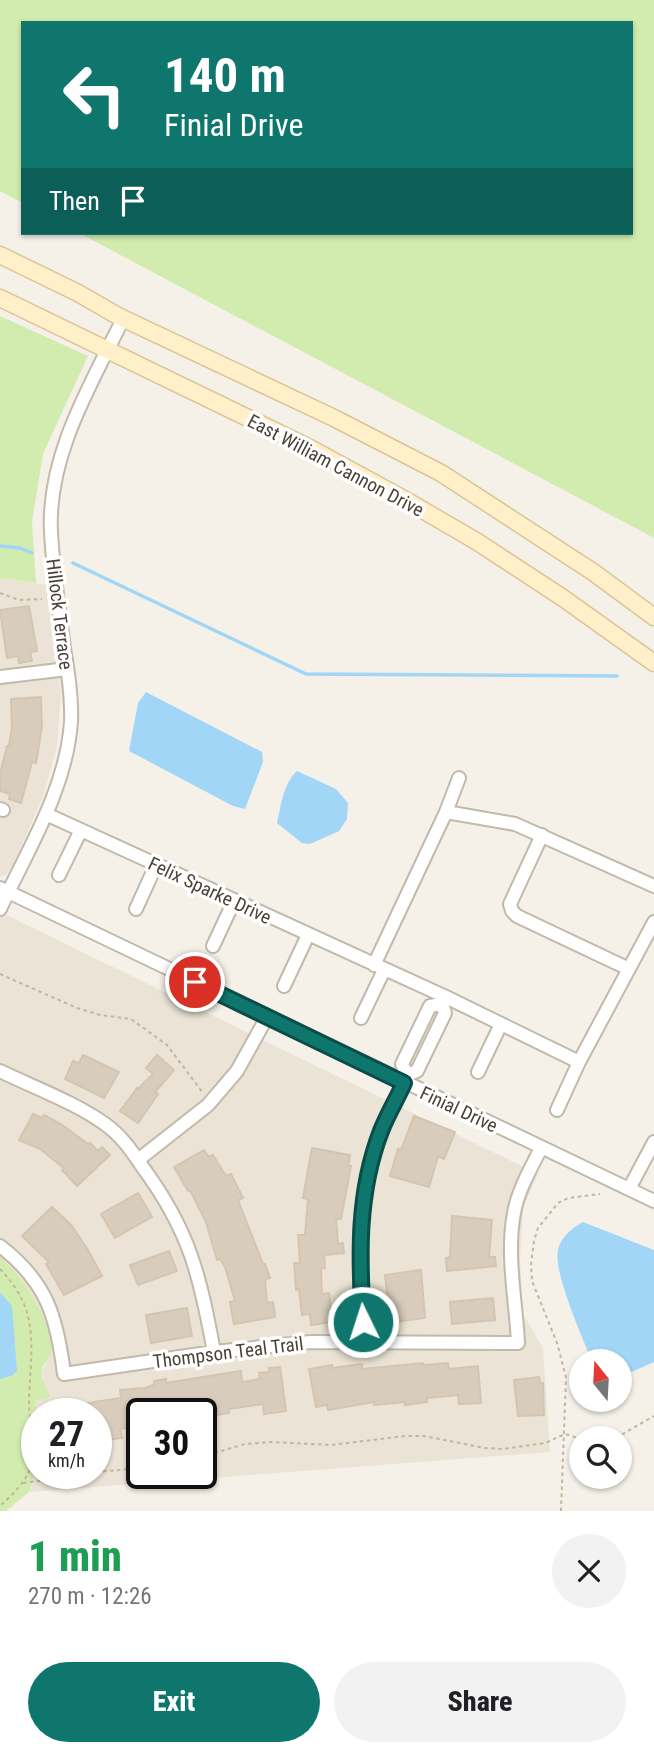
<!DOCTYPE html>
<meta charset="utf-8">
<style>
:root{--surface:#fff;--page:#f2f2f2;--text:#202124;--muted:#757577;--accent:#0f766e}
body{margin:0;font-family:"Roboto Condensed",sans-serif;background:var(--page);color:var(--text);height:100vh;display:flex;flex-direction:column;font-size:26px;white-space:nowrap}
*{box-sizing:border-box;margin:0}
p{font-size:23px;color:var(--muted)}
.icon{flex:none;width:38px;height:38px;fill:none;stroke:currentColor;stroke-width:2;stroke-linecap:round;stroke-linejoin:round}
.map{position:relative;height:1511px;overflow:hidden}
.side{display:flex;flex-direction:column;background:var(--surface);flex:1}
.side>*{flex:none}
.guide{position:absolute;left:21px;top:21px;width:612px;height:214px;border-radius:0px;box-shadow:0 2px 5px #0004;background:#0f766e;color:#fff;overflow:hidden}
.needle{width:46px;rotate:342deg}
.controls{position:absolute;left:569px;top:1349px;display:grid;gap:14px}
.controls a{display:grid;place-items:center;width:63px;height:63px;border-radius:50%;background:var(--surface);box-shadow:0 2px 5px #0004;font-size:35px}
.speed{position:absolute;left:21px;top:1398px;display:flex;gap:14px;font-size:35px;font-weight:700;text-align:center}
.speed>*{display:grid;place-content:center;width:91px;height:91px;border-radius:50%;background:var(--surface);box-shadow:0 2px 5px #0004;line-height:1}
.speed small{font-size:18px;font-weight:400}
.speed .limit{border:4px solid #111;border-radius:10px;background:#fff;color:#111}
.pin{position:absolute;display:grid;place-items:center;width:60px;height:60px;color:#fff;margin:-30px;border:4px solid #fff;border-radius:50%;box-shadow:0 2px 7px #0007}
.me{position:absolute;width:77px;margin:-38px;rotate:356deg;stroke-linejoin:round;filter:drop-shadow(0 0 5px #0008)}
.turn{display:flex;align-items:center;gap:24px;height:147px;padding:0 28px;font-size:32px}
.turn .icon{width:91px;height:91px;stroke-width:2.5}
.turn b{display:block;font-size:49px;line-height:60px}
.then{display:flex;align-items:center;height:66px;padding:0 28px;background:#0003;gap:14px;font-size:26px}
.round{display:grid;place-items:center;flex:none;width:74px;height:74px;border-radius:37px;background:var(--page)}
.summary{display:flex;align-items:center;justify-content:space-between;height:119px;padding:0 28px}
h1{font-size:42px;font-weight:800;line-height:52px;color:#1e9e55}
.cta{display:flex;gap:14px;margin-top:auto;padding:14px 28px}
.cta a{flex:1;height:80px;border-radius:42px;background:var(--accent);color:#fff;font-size:28px;font-weight:800;line-height:80px;text-align:center}
.cta a+a{background:var(--page);color:var(--text)}
.map>svg:first-child{display:block}
</style>
<div class="map">
<svg width="654" height="1511" viewBox="0 0 654 1511">
<rect width="100%" height="100%" fill="#f5f1e9"/>
<path fill="#eae3d6" fill-rule="evenodd" d="M0,578L46,585L61,693L57,747L43,797L13,865L5,876L0,877Z
M0,912L538,1174L523,1208L520,1259L523,1314L543,1348L550,1452L29,1492L37,1464V1474H96V1414H37V1421L36,1401L50,1397L51,1394L44,1384L42,1372L49,1357L10,1265L0,1257ZM142,1414H201V1474H142Z"/>
<path fill="#d2ecaf" d="M0,0H654V538L79,233H632V23H23V203L0,191Z
M0,316L88,356L43,454L32,522L36,583L0,578Z
M0,1257C21,1274 55,1324 51,1352C50,1357 46,1362 43,1367C38,1379 48,1387 51,1397L36,1401L37,1464L29,1492L6,1511H0Z"/>
<path fill="#a1d6f6" d="M146,692L262,752L263,762L245,809L233,806L129,751L138,703Z
M297,771L336,789L348,803L347,819L339,831L310,844L302,843L277,823C281,806 283,784 297,771Z
M583,1222L654,1250V1362L620,1377V1362L592,1361C583,1339 553,1272 558,1250C560,1238 573,1227 583,1222Z
M0,1292L12,1306L17,1371L13,1375L0,1379Z"/>
<g fill="none" stroke-linecap="round" stroke-linejoin="round">
<path stroke="#a1d6f6" stroke-width="3.5" d="M0,546L20,548L32,553
M73,563L306,674L617,676"/>
</g>
<path fill="#d8cdbd" stroke="#d4c5b0" stroke-width="2" d="M29,606L37,651L30,652L32,661L19,663L18,656L7,658L0,610Z
M41,697L42,727L36,763L32,762L21,803L9,799L10,794L0,791V774L7,746H9L12,727L11,699Z
M83,1055L119,1072L104,1098L65,1079L73,1061L79,1063Z
M157,1055L174,1070L155,1092L158,1094L138,1123L120,1111L137,1088L138,1089L153,1074L146,1068Z
M33,1114L42,1118L44,1115L61,1124L88,1144L90,1143L98,1151L102,1147L110,1155L77,1186L62,1170L64,1168L40,1149L19,1140Z
M414,1116L455,1132L444,1159L438,1156L429,1187L390,1176L398,1149L401,1150Z
M312,1148L350,1155L348,1165L351,1166L341,1219H336L338,1244L343,1243L344,1253L324,1255L325,1268L321,1269L322,1294L329,1293L331,1310L343,1308L345,1320L311,1325L310,1314L302,1315L299,1289L296,1290L294,1263H300L298,1235H305L308,1199L303,1198Z
M204,1150L209,1157L213,1155L226,1176L231,1174L243,1198L238,1200L263,1264H265L270,1278L265,1280L267,1303L273,1302L275,1317L234,1324L230,1302L235,1301L225,1267L220,1259L217,1260L206,1222L190,1190L188,1191L174,1167Z
M138,1193L152,1217L115,1238L101,1214Z
M52,1207L71,1225L88,1250L102,1276L64,1295L46,1264L49,1262L22,1236Z
M452,1216L492,1220L489,1257H495L496,1266L447,1271L446,1258L450,1257Z
M169,1251L177,1271L138,1285L130,1265Z
M421,1270L425,1318L388,1323L385,1301H388L385,1275Z
M493,1298L495,1320L452,1324L450,1302Z
M187,1308L192,1336L151,1343L146,1315Z
M423,1363V1365L448,1363L449,1369L478,1366L481,1403L459,1404L458,1395L427,1398V1402L405,1405V1402L374,1405V1402L328,1410L327,1405L316,1407L309,1369L332,1365V1368L362,1364V1369Z
M280,1367L286,1411L264,1414L263,1404L229,1409V1413L201,1418V1414H175V1411L142,1414V1426L120,1429L122,1438L108,1440L106,1430L96,1431V1414H89L87,1403L121,1398L120,1390L145,1388L154,1385V1381L166,1379V1383L241,1371L242,1382L260,1379L259,1373L269,1372V1368Z
M539,1377L540,1383H543L544,1415L518,1416L514,1380Z"/>
<g fill="none" stroke-linecap="round" stroke-linejoin="round">
<defs>
<path id="street" d="M0,677L67,669
M0,809L3,810
M446,812L459,778
M46,814L446,997
M542,835L510,904L512,911L517,916L629,969
M59,875L81,830
M0,888L654,1201
M0,909C28,849 66,790 71,722C72,697 68,672 64,648C59,609 53,571 51,532C47,456 91,384 123,319
M136,909L156,865
M213,946L234,901
M374,965L446,812L515,824L654,886
M284,986L308,935
M361,1018L384,970
M0,1071C35,1088 74,1102 105,1124C122,1136 133,1153 144,1169C190,1232 200,1276 214,1352
M478,1072L501,1024
M407,1075L417,1071L445,1013L442,1004
M557,1110L579,1062
M138,1160L208,1105L237,1071L267,1017
M629,1189L654,1142
M0,1246C47,1282 57,1317 64,1374L214,1352L311,1342L518,1343C516,1301 506,1255 514,1213C518,1190 531,1168 541,1148
M364,1341C359,1266 355,1206 380,1133C387,1113 400,1095 407,1075L402,1064L430,1006L442,1004L446,997L579,1062L654,922"/>
<path id="secondary" d="M0,255L78,293L118,316L334,418L441,473L593,572L654,617
M0,298L310,448L402,498L476,541L563,598L654,663"/>
</defs>
<use href="#street" stroke="#c2b9aa" stroke-width="16"/>
<use href="#secondary" stroke="#d9c595" stroke-width="19"/>
<path stroke="#c5b59a" stroke-width="2" stroke-dasharray="3.5 3.5" stroke-linecap="butt" d="M0,593L19,600L42,599
M0,974L77,1008L100,1015L131,1019L167,1045L203,1093
M0,1269C11,1280 21,1295 26,1309C36,1340 29,1373 29,1405C30,1426 38,1449 30,1469C24,1484 12,1495 0,1506
M616,1438L654,1416
M201,1457L245,1444L272,1442L331,1445L405,1436H424L485,1448L504,1449L545,1443L565,1434L581,1439
M96,1472L142,1468
M23,1483L89,1474
M561,1511L566,1377L557,1343L532,1281L531,1265L534,1241L538,1228L558,1203L568,1198L600,1194"/>
<use href="#street" stroke="#fff" stroke-width="12"/>
<use href="#secondary" stroke="#fff0c9" stroke-width="16"/>
</g>
<g fill="none" stroke-linecap="round" stroke-linejoin="round">
<defs>
<path id="route" d="M195,982L404,1083C397,1099 387,1115 381,1131C357,1193 359,1257 363,1322"/>
</defs>
<use href="#route" stroke="#0a4d48" stroke-width="18"/>
<use href="#route" stroke="#0f766e" stroke-width="12"/>
</g>
<g text-anchor="middle" stroke-width="7" stroke-linejoin="round" paint-order="stroke">
<g font-size="19" fill="#4a4236" stroke="#fff">
<text transform="translate(336 465) rotate(28)" y="7">East William Cannon Drive</text>
<text transform="translate(60 614) rotate(83)" y="7">Hillock Terrace</text>
<text transform="translate(210 890) rotate(25)" y="7">Felix Sparke Drive</text>
<text transform="translate(459 1109) rotate(25)" y="7">Finial Drive</text>
<text transform="translate(228 1352) rotate(-7)" y="7">Thompson Teal Trail</text>
</g>
</g>
</svg>
<div class="controls">
<a><svg class="needle" viewBox="-14 -14 28 28"><path d="M0-13l5 13h-10z" fill="#e53935"/><path d="M0 13l5-13h-10z" fill="#757577"/></svg></a>
<a><svg class="icon" aria-label="search" viewBox="0 0 24 24"><circle cx="10" cy="10" r="6"/><path d="M15 15l6 6"/></svg></a>
</div>
<div class="speed"><div>27<small>km/h</small></div><div class="limit">30</div></div>
<div class="pin" style="left:195px;top:982px;background:#d93025"><svg class="icon" aria-label="arrive" viewBox="0 0 24 24"><path d="M6 21V4h12l-3 4 3 4H6"/></svg></div>
<svg class="me" style="left:363px;top:1322px" viewBox="-20 -20 40 40"><circle r="17" fill="#0f766e" stroke="#fff" stroke-width="3"/><path d="M0-11L8 9 0 5-8 9z" fill="#fff"/></svg>
<div class="guide">
<div class="turn"><svg class="icon" aria-label="left" viewBox="0 0 24 24"><path d="M17 20v-9H6M10 6l-5 5 5 5"/></svg><div><b>140 m</b>Finial Drive</div></div>
<div class="then">Then<svg class="icon" aria-label="arrive" viewBox="0 0 24 24"><path d="M6 21V4h12l-3 4 3 4H6"/></svg></div>
</div>
</div>
<section class="side">
<div class="summary"><div><h1>1 min</h1><p>270 m · 12:26</p></div><a class="round"><svg class="icon" aria-label="close" viewBox="0 0 24 24"><path d="M6 6l12 12M18 6L6 18"/></svg></a></div>
<div class="cta"><a>Exit</a><a>Share</a></div>
</section>
